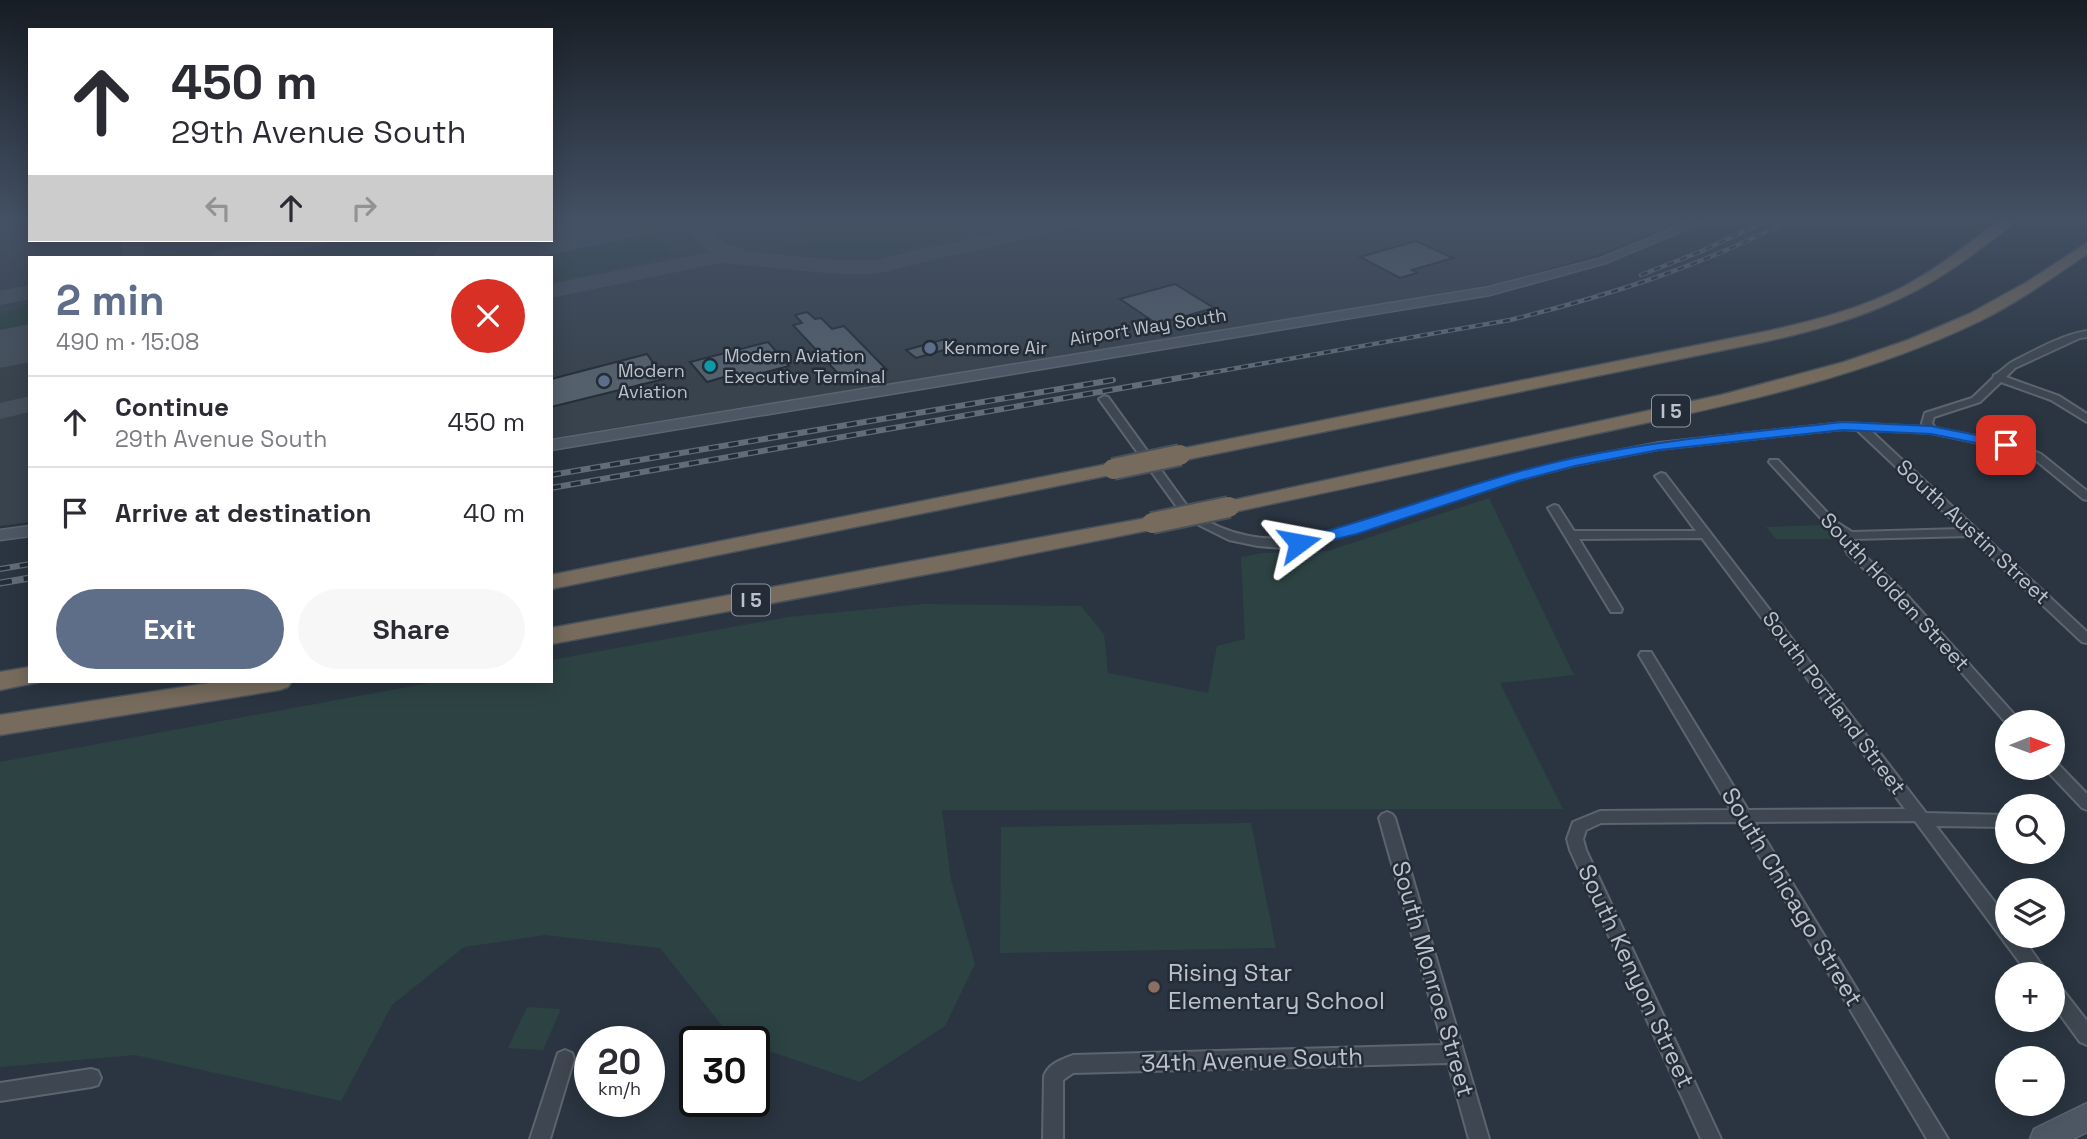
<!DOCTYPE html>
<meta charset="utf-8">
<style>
:root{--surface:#fff;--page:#f7f7f7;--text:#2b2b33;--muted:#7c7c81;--line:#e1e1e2;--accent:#5e6e88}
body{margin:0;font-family:"Space Grotesk",sans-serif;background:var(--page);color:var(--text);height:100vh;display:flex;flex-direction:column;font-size:26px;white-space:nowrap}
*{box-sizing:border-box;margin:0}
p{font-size:23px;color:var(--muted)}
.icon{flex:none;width:38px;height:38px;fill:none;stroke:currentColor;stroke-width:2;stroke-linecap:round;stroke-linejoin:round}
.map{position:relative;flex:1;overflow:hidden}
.sheet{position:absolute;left:28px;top:256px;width:525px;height:427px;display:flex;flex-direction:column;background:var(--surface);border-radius:0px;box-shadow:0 4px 18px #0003}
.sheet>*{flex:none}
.guide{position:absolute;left:28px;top:28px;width:525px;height:214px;border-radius:0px;box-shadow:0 4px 18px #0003;background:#fff;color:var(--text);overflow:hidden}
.needle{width:46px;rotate:89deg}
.controls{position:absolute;left:1995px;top:710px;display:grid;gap:14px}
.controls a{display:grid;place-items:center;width:70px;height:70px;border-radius:50%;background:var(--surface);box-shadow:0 4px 18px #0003;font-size:35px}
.speed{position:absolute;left:574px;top:1026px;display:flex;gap:14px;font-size:35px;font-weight:700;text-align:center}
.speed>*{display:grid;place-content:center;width:91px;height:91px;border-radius:50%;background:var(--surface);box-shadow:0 4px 18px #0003;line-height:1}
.speed small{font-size:18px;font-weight:400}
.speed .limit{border:4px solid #111;border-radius:10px;background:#fff;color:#111}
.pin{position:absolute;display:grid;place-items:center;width:60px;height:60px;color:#fff;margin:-30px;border-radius:14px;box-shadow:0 4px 10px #0006}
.me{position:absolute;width:77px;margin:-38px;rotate:77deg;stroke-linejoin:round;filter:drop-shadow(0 0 5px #0008)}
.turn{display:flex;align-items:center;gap:24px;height:147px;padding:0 28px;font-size:32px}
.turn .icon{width:91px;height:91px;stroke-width:2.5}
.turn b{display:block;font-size:49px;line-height:60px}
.lanes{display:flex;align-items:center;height:66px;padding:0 28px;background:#0003;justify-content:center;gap:35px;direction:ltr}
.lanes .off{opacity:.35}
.round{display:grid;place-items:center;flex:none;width:74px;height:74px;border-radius:37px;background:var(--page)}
.headline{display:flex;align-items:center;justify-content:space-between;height:119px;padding:0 28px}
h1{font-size:42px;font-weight:700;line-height:52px;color:var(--accent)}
.button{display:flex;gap:14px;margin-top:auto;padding:14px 28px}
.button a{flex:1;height:80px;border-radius:42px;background:var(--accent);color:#fff;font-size:28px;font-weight:700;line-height:80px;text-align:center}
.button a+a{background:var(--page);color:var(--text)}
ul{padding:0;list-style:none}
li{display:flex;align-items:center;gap:21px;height:91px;padding:0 28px;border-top:2px solid var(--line)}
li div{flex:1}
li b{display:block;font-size:26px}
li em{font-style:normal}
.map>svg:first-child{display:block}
</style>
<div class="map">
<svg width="2087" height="1139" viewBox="0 0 2087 1139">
<rect width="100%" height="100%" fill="#2a3541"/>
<path fill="#38434e" d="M30,221V240H551V221H1682L1606,252L1505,282L1300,318L551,438V257H30V522L0,526V224Z"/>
<path fill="#2d4343" d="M742,221H988L989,222L956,231L962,237L887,253L858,256L783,250L780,248L810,242L792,226L754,233Z
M647,235L657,236L671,251L670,256L551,283V257H539Z
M248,240H275L179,257H152Z
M369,240H471L386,257H276Z
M30,304V327L0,332V314Z
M1489,498L1574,675L1500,683L1563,809L942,810L951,880L975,964L945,1026L860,1082L754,1046V1041L732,1038L660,948L545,935L464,947L392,1005L341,1101L135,1055L0,1067V762L440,681H551V660L788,617L924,604L1081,606L1104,634L1108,673L1208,693L1217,646L1245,639L1241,557L1262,553L1328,551Z
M1828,525L1844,539H1776L1766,527Z
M1251,823L1276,948L1000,953L1001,827Z
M527,1007L561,1009L543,1050L508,1048Z"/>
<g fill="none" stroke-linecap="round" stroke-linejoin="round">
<path fill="#46505c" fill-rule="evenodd" d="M680,221H702L726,244L750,252L838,260H875L1048,221H1085L1082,225L875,274H838L720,263L551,298V284L709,252Z
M123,240H145L144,257H122Z
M282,240H328L325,245L317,246L257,257H211L214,252L222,250Z
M30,285V299L0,305V291Z
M30,396V412L0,419V403Z"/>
<path fill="#46505c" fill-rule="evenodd" d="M562,221H666L658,232L539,257H432L440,245L464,240H551V223Z
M30,324V362L0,368V330Z"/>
</g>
<path fill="#54606c" stroke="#252e39" stroke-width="2" d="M1416,241L1453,258L1412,270L1417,273L1400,278L1360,257Z
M1175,284L1214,308L1157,324L1120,299Z
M807,312L815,319L821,318L832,329L844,326L887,370L845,381L793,325L802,323L795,315Z
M945,339L955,347L916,358L906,350Z
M768,342L789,366L727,382L724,377L707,382L690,362Z
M647,354L664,379L551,407V379Z"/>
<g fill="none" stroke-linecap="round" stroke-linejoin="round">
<defs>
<path id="minor" d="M2087,331V337L2080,338L2015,368L2006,377L2059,396L2087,414V422L2051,400L2001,382L1980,402L1934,417L1932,423L1935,428L2020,445L2041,454L2087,491V500L2083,499L2033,458L2013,450L1931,433L1870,430L2087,632V643L2082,642L1969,536L1854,539L1853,542L1857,549L1905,593L2022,723L2007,724L1897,599L1848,554L1841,542L1843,537L1828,526L1769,462L1770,460H1778L1836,522L1852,532L1962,529L1857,430L1843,429L1659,449L1575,465L1517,480L1314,545L1283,548L1258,546L1229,540L1193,522L1182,514L1099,399L1104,396L1108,397L1190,510C1229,538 1266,542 1313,537L1509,476L1574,459L1659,443L1843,423L1924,427L1922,423L1925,413L1972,398L1993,378L1994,375C2001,372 2005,366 2012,362C2033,351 2064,334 2087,331Z
M1661,473L1665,474L1926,813L2007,815V827L1936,826L2007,918V936H2021L2049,975H2029L1915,821L1755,822L1948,1139H1927L1739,822L1601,823L1586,830L1583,839L1586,850L1721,1139H1701L1570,850L1567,839L1573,822L1600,811L1731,810L1639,655L1641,652H1651L1748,810L1905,809L1702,538L1579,539L1622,609L1621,612H1611L1548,508L1554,505L1558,506L1574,531H1696L1655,476Z
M2053,762L2058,764L2087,794V810L2082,808L2048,772L2046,768H2053Z
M1387,812L1392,814L1395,818L1489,1139H1469L1448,1063L1073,1073L1063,1080V1139H1043L1044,1076C1049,1063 1061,1060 1073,1055L1443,1045L1379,818L1382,814Z
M2053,983L2059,985L2087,1021V1045L2080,1042L2053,1005Z
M565,1050L572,1053L574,1059L550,1139H530L556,1059L558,1053Z
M91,1069L98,1071L101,1078L98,1085L91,1087L0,1101V1083Z"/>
<path id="secondary" d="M1691,221H1706L1606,263L1490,295L551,450V440L1489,287L1598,259Z
M30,526V536L0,540V530Z
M2087,1103V1132L2073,1139H2030L2034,1129Z"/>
<path id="motorway" d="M1998,221H2014C2004,233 1989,242 1976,252C1910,302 1848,323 1768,341L1180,461L1173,459L1170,455L1173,451L1180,449L1768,331C1813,321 1859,309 1901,288C1936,270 1967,245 1998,221Z
M2087,243V254C2052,278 2018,302 1980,321C1856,381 1719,407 1585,436C1466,462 1348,488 1229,513L1222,511L1218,507L1222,503L1229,501L1721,395L1844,362L1908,340L1969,314L2027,282Z
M1113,463L1120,465L1123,469L1120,473L551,589V575Z
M1152,517L1160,518L1163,523L1160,528L950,570L551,644V628Z
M30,667V681L39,682L0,690V672Z
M223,681H292L288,687L279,690L0,735V715Z"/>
</defs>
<use href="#minor" stroke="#5c656f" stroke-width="4"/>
<use href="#secondary" stroke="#5c656f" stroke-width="3"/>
<use href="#motorway" stroke="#49525c" stroke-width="3"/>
<use href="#minor" fill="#3e4751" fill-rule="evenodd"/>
<use href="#secondary" fill="#4d5764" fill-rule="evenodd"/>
<use href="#motorway" fill="#766b5c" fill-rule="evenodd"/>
<defs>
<path id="rail-far2" d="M1641,275L1702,251L1766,221
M1186,377L1510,320C1607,296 1699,267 1788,221"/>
<path id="rail-far1" d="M551,475L1113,380
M551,488L1196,375
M0,569L30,564"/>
<path id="rail" d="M0,583L30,578"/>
</defs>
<use href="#rail-far2" stroke="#616c78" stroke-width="4.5"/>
<use href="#rail-far1" stroke="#616c78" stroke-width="6"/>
<use href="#rail" stroke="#616c78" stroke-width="7"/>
<use href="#rail-far2" stroke="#232c37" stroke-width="2.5" stroke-dasharray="7" stroke-linecap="butt"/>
<use href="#rail-far1" stroke="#232c37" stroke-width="3.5" stroke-dasharray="10" stroke-linecap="butt"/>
<use href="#rail" stroke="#232c37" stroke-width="4.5" stroke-dasharray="12" stroke-linecap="butt"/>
<defs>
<path id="motorway-bridge" d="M1113,469L1180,455
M1152,523L1229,507"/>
</defs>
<use href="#motorway-bridge" stroke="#49525c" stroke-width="24" stroke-linecap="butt"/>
<use href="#motorway-bridge" stroke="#766b5c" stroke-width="20"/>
</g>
<linearGradient id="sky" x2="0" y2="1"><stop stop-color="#171d24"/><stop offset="0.58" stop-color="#445165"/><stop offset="1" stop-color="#445165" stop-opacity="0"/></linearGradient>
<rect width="2087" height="380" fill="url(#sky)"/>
<path fill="#1a73e8" stroke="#114b97" stroke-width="2" d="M1843,422L1931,426L2006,441L2013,445L2006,449L1931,434L1843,430L1659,450L1575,466L1518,481L1357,534L1299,548L1292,543L1294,540C1388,516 1479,478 1574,458C1663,439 1753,432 1843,422Z"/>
<g fill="#5c6f8a" stroke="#232c37" stroke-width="2.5">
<circle cx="930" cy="348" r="7"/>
<circle cx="604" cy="381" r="7"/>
</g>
<circle fill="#0f9aa8" stroke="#232c37" stroke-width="2.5" cx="710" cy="366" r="7"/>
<circle fill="#8d6e63" stroke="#232c37" stroke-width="2.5" cx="1154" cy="987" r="7"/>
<g text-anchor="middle" stroke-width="5" stroke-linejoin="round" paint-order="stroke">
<g font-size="18" fill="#bbc2cb" stroke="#232c37">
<text transform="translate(1148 327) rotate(-9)" y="6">Airport Way South</text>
</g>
<g font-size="18" fill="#bbc2cb" stroke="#232c37" text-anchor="start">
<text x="944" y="354">Kenmore Air</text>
<text x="724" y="362">Modern Aviation<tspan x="724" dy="21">Executive Terminal</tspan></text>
<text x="618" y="377">Modern<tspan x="618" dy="21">Aviation</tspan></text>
</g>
<g fill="#232c37" stroke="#8d959f" stroke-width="2">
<rect x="1652" y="395.5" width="38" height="31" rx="5"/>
<rect x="732" y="584.5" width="38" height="31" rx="5"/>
</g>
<g font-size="19" font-weight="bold" fill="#bbc2cb">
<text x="1671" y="418">I 5</text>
<text x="751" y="607">I 5</text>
</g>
<g font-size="21" fill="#bbc2cb" stroke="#232c37">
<text transform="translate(1973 532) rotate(43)" y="7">South Austin Street</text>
<text transform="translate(1895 592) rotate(47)" y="7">South Holden Street</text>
<text transform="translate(1834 703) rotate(53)" y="7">South Portland Street</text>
</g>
<g font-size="24" fill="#bbc2cb" stroke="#232c37">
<text transform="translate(1792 897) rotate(59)" y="8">South Chicago Street</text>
<text transform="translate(1636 976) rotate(65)" y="8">South Kenyon Street</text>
<text transform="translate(1433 979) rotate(74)" y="8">South Monroe Street</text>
<text transform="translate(1252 1060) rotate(-2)" y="8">34th Avenue South</text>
</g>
<g font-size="24" fill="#bbc2cb" stroke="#232c37" text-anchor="start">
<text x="1168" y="981">Rising Star<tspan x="1168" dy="28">Elementary School</tspan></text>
</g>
</g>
</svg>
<div class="controls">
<a><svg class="needle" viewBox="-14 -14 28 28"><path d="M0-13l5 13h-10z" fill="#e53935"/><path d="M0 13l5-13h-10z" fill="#7c7c81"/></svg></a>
<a><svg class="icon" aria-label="search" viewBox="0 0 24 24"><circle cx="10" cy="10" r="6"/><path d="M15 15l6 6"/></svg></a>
<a><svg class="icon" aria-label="layers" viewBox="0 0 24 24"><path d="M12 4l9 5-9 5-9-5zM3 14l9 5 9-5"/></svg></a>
<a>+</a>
<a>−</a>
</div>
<div class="speed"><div>20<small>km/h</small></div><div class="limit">30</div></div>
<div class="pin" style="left:2006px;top:445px;background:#d93025"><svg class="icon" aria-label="arrive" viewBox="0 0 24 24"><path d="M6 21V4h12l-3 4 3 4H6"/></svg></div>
<svg class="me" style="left:1299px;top:543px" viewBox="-20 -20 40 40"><path d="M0-17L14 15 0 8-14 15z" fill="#1a73e8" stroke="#fff" stroke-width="4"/></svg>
<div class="guide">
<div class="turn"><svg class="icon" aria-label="ahead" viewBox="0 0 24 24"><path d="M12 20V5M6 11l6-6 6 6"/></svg><div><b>450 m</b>29th Avenue South</div></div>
<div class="lanes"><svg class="icon off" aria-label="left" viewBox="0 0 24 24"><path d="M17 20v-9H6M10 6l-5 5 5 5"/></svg><svg class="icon" aria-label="ahead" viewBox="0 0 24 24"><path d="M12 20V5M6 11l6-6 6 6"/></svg><svg class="icon off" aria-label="right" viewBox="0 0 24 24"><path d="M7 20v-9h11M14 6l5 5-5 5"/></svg></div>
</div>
<section class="sheet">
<div class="headline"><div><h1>2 min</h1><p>490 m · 15:08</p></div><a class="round" style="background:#d93025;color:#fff"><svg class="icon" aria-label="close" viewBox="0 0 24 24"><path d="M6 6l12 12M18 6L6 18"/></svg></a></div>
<ul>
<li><svg class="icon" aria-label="ahead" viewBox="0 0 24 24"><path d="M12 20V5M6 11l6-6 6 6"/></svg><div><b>Continue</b><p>29th Avenue South</p></div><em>450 m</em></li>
<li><svg class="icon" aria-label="arrive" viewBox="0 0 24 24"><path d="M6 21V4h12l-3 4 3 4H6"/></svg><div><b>Arrive at destination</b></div><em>40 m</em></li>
</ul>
<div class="button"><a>Exit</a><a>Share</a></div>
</section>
</div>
